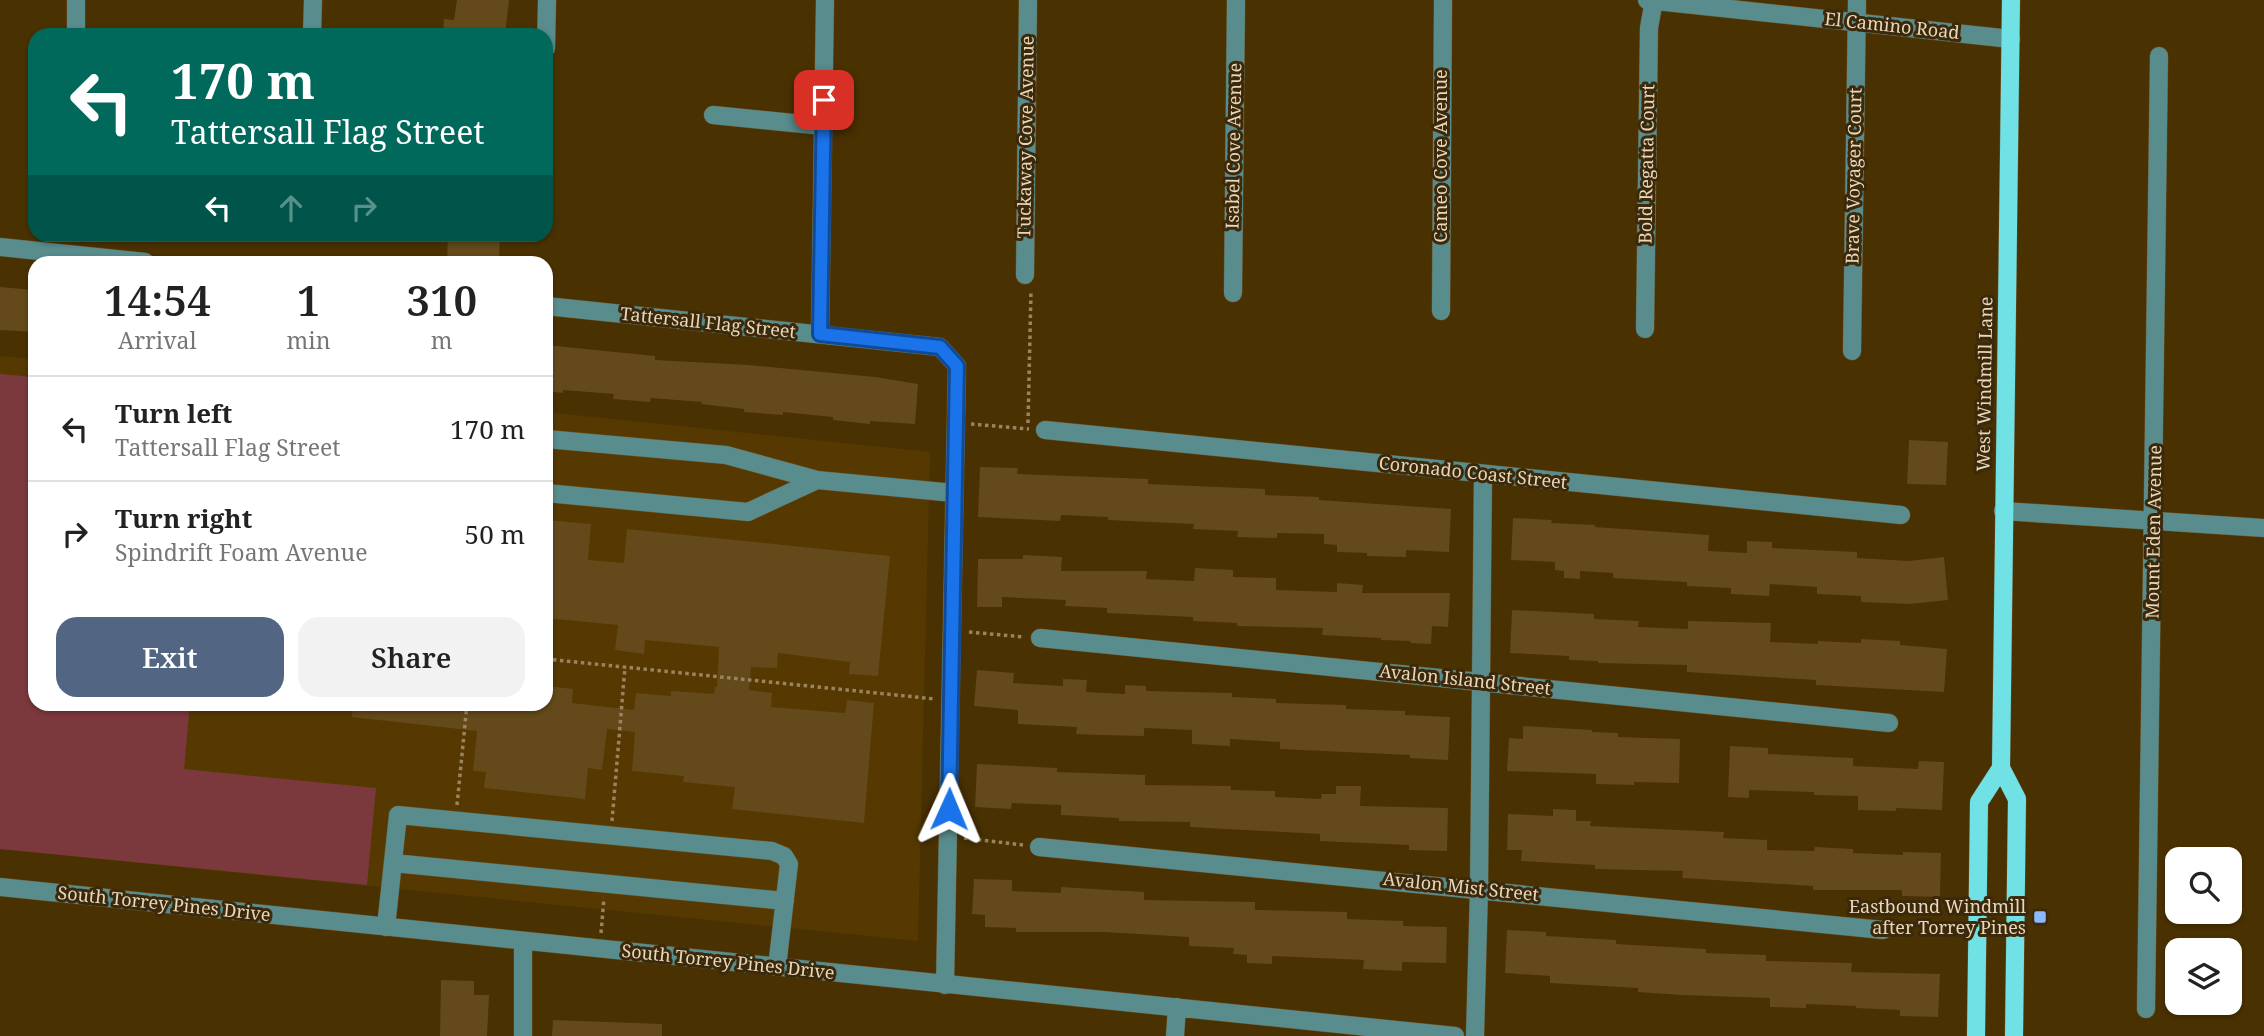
<!DOCTYPE html>
<style>
:root{--surface:#fff;--page:#f2f2f2;--text:#222;--muted:#767676;--line:#e0e0e0;--accent:#526684}
body{margin:0;font-family:"Noto Serif",serif;background:var(--page);color:var(--text);height:100vh;display:flex;flex-direction:column;font-size:26px;white-space:nowrap}
*{box-sizing:border-box;margin:0}
p{font-size:23px;color:var(--muted)}
.icon{flex:none;width:38px;height:38px;fill:none;stroke:currentColor;stroke-width:2;stroke-linecap:round;stroke-linejoin:round}
.map{position:relative;flex:1;overflow:hidden}
.panel{position:absolute;left:28px;top:256px;width:525px;height:455px;display:flex;flex-direction:column;background:var(--surface);border-radius:21px;box-shadow:0 2px 5px #0004}
.panel>*{flex:none}
.top-card{position:absolute;left:28px;top:28px;width:525px;height:214px;border-radius:21px;box-shadow:0 2px 5px #0004;background:#00695c;color:#fff;overflow:hidden}
.tools{position:absolute;left:2165px;top:847px;display:grid;gap:14px}
.tools a{display:grid;place-items:center;width:77px;height:77px;border-radius:14px;background:var(--surface);box-shadow:0 2px 5px #0004;font-size:35px}
.pin{position:absolute;display:grid;place-items:center;width:60px;height:60px;color:#fff;margin:-30px;border-radius:14px;box-shadow:0 4px 10px #0006}
.me{position:absolute;width:77px;margin:-38px;rotate:1deg;stroke-linejoin:round;filter:drop-shadow(0 0 5px #0008)}
.turn{display:flex;align-items:center;gap:24px;height:147px;padding:0 28px;font-size:32px}
.turn .icon{width:91px;height:91px;stroke-width:2.5}
.turn b{display:block;font-size:49px;line-height:60px}
.lanes{display:flex;align-items:center;height:66px;padding:0 28px;background:#0003;justify-content:center;gap:35px;direction:ltr}
.lanes .off{opacity:.35}
.eta{display:flex;justify-content:space-evenly;align-items:center;height:119px;text-align:center}
.eta b{font-size:42px;font-weight:600;line-height:49px}
.action{display:flex;gap:14px;margin-top:auto;padding:14px 28px}
.action a{flex:1;height:80px;border-radius:21px;background:var(--accent);color:#fff;font-size:28px;font-weight:600;line-height:80px;text-align:center}
.action a+a{background:var(--page);color:var(--text)}
ul{padding:0;list-style:none}
li{display:flex;align-items:center;gap:21px;height:105px;padding:0 28px;border-top:2px solid var(--line)}
li div{flex:1}
li b{display:block;font-size:26px}
li em{font-style:normal}
.map>svg:first-child{display:block}
</style>
<div class="map">
<svg width="2264" height="1036" viewBox="0 0 2264 1036">
<rect width="100%" height="100%" fill="#4a3102"/>
<path fill="#553901" d="M0,356L35,359V704H546V412L930,452L918,941L0,849Z"/>
<path fill="#7c393d" d="M0,374L35,377V704H190L184,769L376,788L367,885L0,849Z"/>
<path fill="#64491a" d="M457,0H509L505,35H443L444,19L454,20Z
M448,234H500L499,262H447Z
M0,287L35,290V332L0,330Z
M546,345L655,356V360L748,365L875,377L918,384L915,424L870,421V424L833,420V417L783,412V415L744,412V409L701,404L702,402L651,398L650,402L613,399L614,394L563,390V393L546,391Z
M1909,440L1948,442L1946,485L1907,484Z
M980,467L1018,468L1017,474L1148,479V484L1265,489V495L1319,497V500L1451,509L1449,552L1406,550V557L1367,556V553L1337,552V545L1324,544V534L1277,533V538L1237,537L1238,531L1193,529L1194,524L1108,520V517L1061,515L1060,521L978,517Z
M1513,518L1552,520L1551,523L1595,525V527L1709,535L1708,551L1747,553V541L1772,542V548L1857,552V558L1909,561L1944,557L1948,600L1910,604L1861,602V596L1817,594V587L1770,584L1769,596L1731,594V588L1687,586V582L1613,578V573L1580,571V579L1564,578V571L1555,570V562L1511,560Z
M546,520L591,524L588,560L624,563L627,529L890,556L878,676L849,674L850,662L778,653L777,668L751,667L749,690L772,693L771,707L845,713L847,700L874,703L864,823L732,809L735,787L683,782L684,776L632,771L635,732L607,729L602,770L588,768L585,799L484,788L486,772L473,771L477,731L352,717L353,704H546V686L573,689L572,703L634,710L636,693L671,696V691L714,694L715,687H717L719,647L645,640L644,654L615,650L618,625L546,618Z
M1023,555L1062,557L1061,571H1147L1146,579L1194,581L1195,568L1233,570V577L1276,578V590L1337,592V583L1363,585L1362,593H1450L1448,627L1432,626L1431,644L1410,643L1411,641L1381,640V638L1322,635L1323,628L1237,626V623L1193,621V617L1107,613V608L1065,606L1066,600L1002,597V607H977L978,559H1023Z
M1512,610L1594,614V619L1639,621L1638,627L1688,629V621L1771,623L1770,642L1818,644V641L1861,643V639L1900,641V645L1947,649L1944,692L1816,685V680L1687,672V665L1598,663V661L1569,660V656L1510,653Z
M977,670L1014,673L1013,683L1063,686V679L1087,680L1086,692L1125,694V685L1146,686V691L1232,693V697L1276,699V703L1346,705V709L1405,711V715L1450,717L1448,760L1410,758V755L1280,749V742L1230,739V746L1192,744V730L1144,728V736L1100,735L1076,734L1077,727L1018,724V710L974,706Z
M1523,726L1592,730V732L1618,733V737L1680,739L1679,783L1634,782V785L1596,784V774L1507,771L1509,738L1523,739Z
M1730,746L1768,748V754L1853,758V766L1918,769L1919,761L1944,762L1942,810L1896,808V811L1858,810V796L1814,795V792L1749,790V798L1728,797Z
M977,764L1057,768V772L1145,775V785L1231,786V790L1275,791V797L1321,799L1322,794H1336V786H1361L1360,806L1448,808L1447,851L1409,850V845L1320,841V834L1190,827V822L1119,821V818L1061,815V805L1012,803L1011,809L975,807Z
M1553,809L1576,810V821H1591L1590,826L1724,832L1723,838L1767,840V850L1814,851L1815,847L1853,849V853L1903,855V852L1941,853L1940,897L1902,896V890H1813V886L1682,878L1683,871L1595,869V865L1521,861L1522,850H1507L1508,814L1553,816Z
M974,879L1012,880V891L1061,893V887L1144,892V900L1255,902V910L1347,912V919L1403,921V926L1447,927L1446,963L1402,962V971L1363,969L1364,960L1272,956V964L1247,963V955L1233,954L1234,948L1189,946V937L1104,932H1016V928L985,927V915L972,914Z
M1507,930L1546,932V936L1616,940V944L1706,949V953L1766,955V961L1852,963L1851,972L1940,974L1938,1017L1900,1016V1010L1856,1008V1006L1806,1004V1008L1770,1007V998L1682,995L1638,992V988L1550,983V976L1505,973Z
M441,980L474,981V995H489L487,1036H440Z
M553,1020L662,1024V1036H552Z"/>
<g fill="none" stroke-linecap="round" stroke-linejoin="round">
<defs>
<path id="minor" d="M1647,0L2011,39
M76,35V0
M312,35L313,0
M546,48L547,0
M713,115L823,126
M0,247L145,262
M1025,275L1028,0
M1233,293L1236,0
M546,306L940,347L957,366L945,985
M1441,311L1443,0
M1645,329L1649,28L1654,0
M820,334L825,0
M1852,351L1857,0
M1045,430L1901,515
M546,439L726,455L817,480L954,493
M546,493L748,512L817,480
M2003,511L2264,528
M1040,638L1889,723
M1039,847L1883,930
M393,863L785,901
M0,887L1455,1036
M386,927L398,815L772,851L784,856L789,864L777,967
M523,941V1036
M2146,1009L2159,56
M1175,1036L1177,1007
M1475,1036L1479,889L1483,474"/>
<path id="major" d="M2011,0L2001,768L2017,799L2014,1036
M1976,1036L1979,802L2001,768"/>
</defs>
<use href="#minor" stroke="#674f23" stroke-width="19"/>
<use href="#major" stroke="#674f23" stroke-width="19"/>
<path stroke="#9a845f" stroke-width="3.5" stroke-dasharray="3.5 3.5" stroke-linecap="butt" d="M1028,423L1031,291
M971,424L1029,429
M969,632L1024,637
M546,659L935,699
M457,805L467,704
M612,821L625,667
M964,838L1023,845
M601,933L604,898"/>
<use href="#minor" stroke="#598c8d" stroke-width="18"/>
<use href="#major" stroke="#70e1e4" stroke-width="18"/>
</g>
<g fill="none" stroke-linecap="round" stroke-linejoin="round">
<defs>
<path id="route" d="M824,100L820,334L940,347L957,366L949,809"/>
</defs>
<use href="#route" stroke="#114b97" stroke-width="18"/>
<use href="#route" stroke="#1a73e8" stroke-width="12"/>
</g>
<rect fill="#8cb9fc" stroke="#3b290b" stroke-width="2.5" x="2033" y="910" width="14" height="14" rx="3.5"/>
<g text-anchor="middle" stroke-width="6" stroke-linejoin="round" paint-order="stroke">
<g font-size="18" fill="#ead7bb" stroke="#3b290b">
<text transform="translate(1892 26) rotate(6)" y="6">El Camino Road</text>
<text transform="translate(1026 137) rotate(-89)" y="6">Tuckaway Cove Avenue</text>
<text transform="translate(1234 146) rotate(-89)" y="6">Isabel Cove Avenue</text>
<text transform="translate(1441 156) rotate(-90)" y="6">Cameo Cove Avenue</text>
<text transform="translate(1647 164) rotate(-89)" y="6">Bold Regatta Court</text>
<text transform="translate(1854 176) rotate(-89)" y="6">Brave Voyager Court</text>
<text transform="translate(708 323) rotate(6)" y="6">Tattersall Flag Street</text>
<text transform="translate(1985 384) rotate(-89)" y="6">West Windmill Lane</text>
<text transform="translate(1473 473) rotate(6)" y="6">Coronado Coast Street</text>
<text transform="translate(2154 532) rotate(-89)" y="6">Mount Eden Avenue</text>
<text transform="translate(1465 680) rotate(6)" y="6">Avalon Island Street</text>
<text transform="translate(1461 887) rotate(6)" y="6">Avalon Mist Street</text>
<text transform="translate(164 904) rotate(6)" y="6">South Torrey Pines Drive</text>
<text transform="translate(728 962) rotate(6)" y="6">South Torrey Pines Drive</text>
</g>
<g font-size="18" fill="#ead7bb" stroke="#3b290b" text-anchor="end">
<text x="2026" y="913">Eastbound Windmill<tspan x="2026" dy="21">after Torrey Pines</tspan></text>
</g>
</g>
</svg>
<div class="tools">
<a><svg class="icon" aria-label="search" viewBox="0 0 24 24"><circle cx="10" cy="10" r="6"/><path d="M15 15l6 6"/></svg></a>
<a><svg class="icon" aria-label="layers" viewBox="0 0 24 24"><path d="M12 4l9 5-9 5-9-5zM3 14l9 5 9-5"/></svg></a>
</div>
<div class="pin" style="left:824px;top:100px;background:#d93025"><svg class="icon" aria-label="arrive" viewBox="0 0 24 24"><path d="M6 21V4h12l-3 4 3 4H6"/></svg></div>
<svg class="me" style="left:949px;top:809px" viewBox="-20 -20 40 40"><path d="M0-17L14 15 0 8-14 15z" fill="#1a73e8" stroke="#fff" stroke-width="4"/></svg>
<div class="top-card">
<div class="turn"><svg class="icon" aria-label="left" viewBox="0 0 24 24"><path d="M17 20v-9H6M10 6l-5 5 5 5"/></svg><div><b>170 m</b>Tattersall Flag Street</div></div>
<div class="lanes"><svg class="icon" aria-label="left" viewBox="0 0 24 24"><path d="M17 20v-9H6M10 6l-5 5 5 5"/></svg><svg class="icon off" aria-label="ahead" viewBox="0 0 24 24"><path d="M12 20V5M6 11l6-6 6 6"/></svg><svg class="icon off" aria-label="right" viewBox="0 0 24 24"><path d="M7 20v-9h11M14 6l5 5-5 5"/></svg></div>
</div>
<section class="panel">
<div class="eta">
<div><b>14:54</b><p>Arrival</p></div>
<div><b>1</b><p>min</p></div>
<div><b>310</b><p>m</p></div>
</div>
<ul>
<li><svg class="icon" aria-label="left" viewBox="0 0 24 24"><path d="M17 20v-9H6M10 6l-5 5 5 5"/></svg><div><b>Turn left</b><p>Tattersall Flag Street</p></div><em>170 m</em></li>
<li><svg class="icon" aria-label="right" viewBox="0 0 24 24"><path d="M7 20v-9h11M14 6l5 5-5 5"/></svg><div><b>Turn right</b><p>Spindrift Foam Avenue</p></div><em>50 m</em></li>
</ul>
<div class="action"><a>Exit</a><a>Share</a></div>
</section>
</div>
